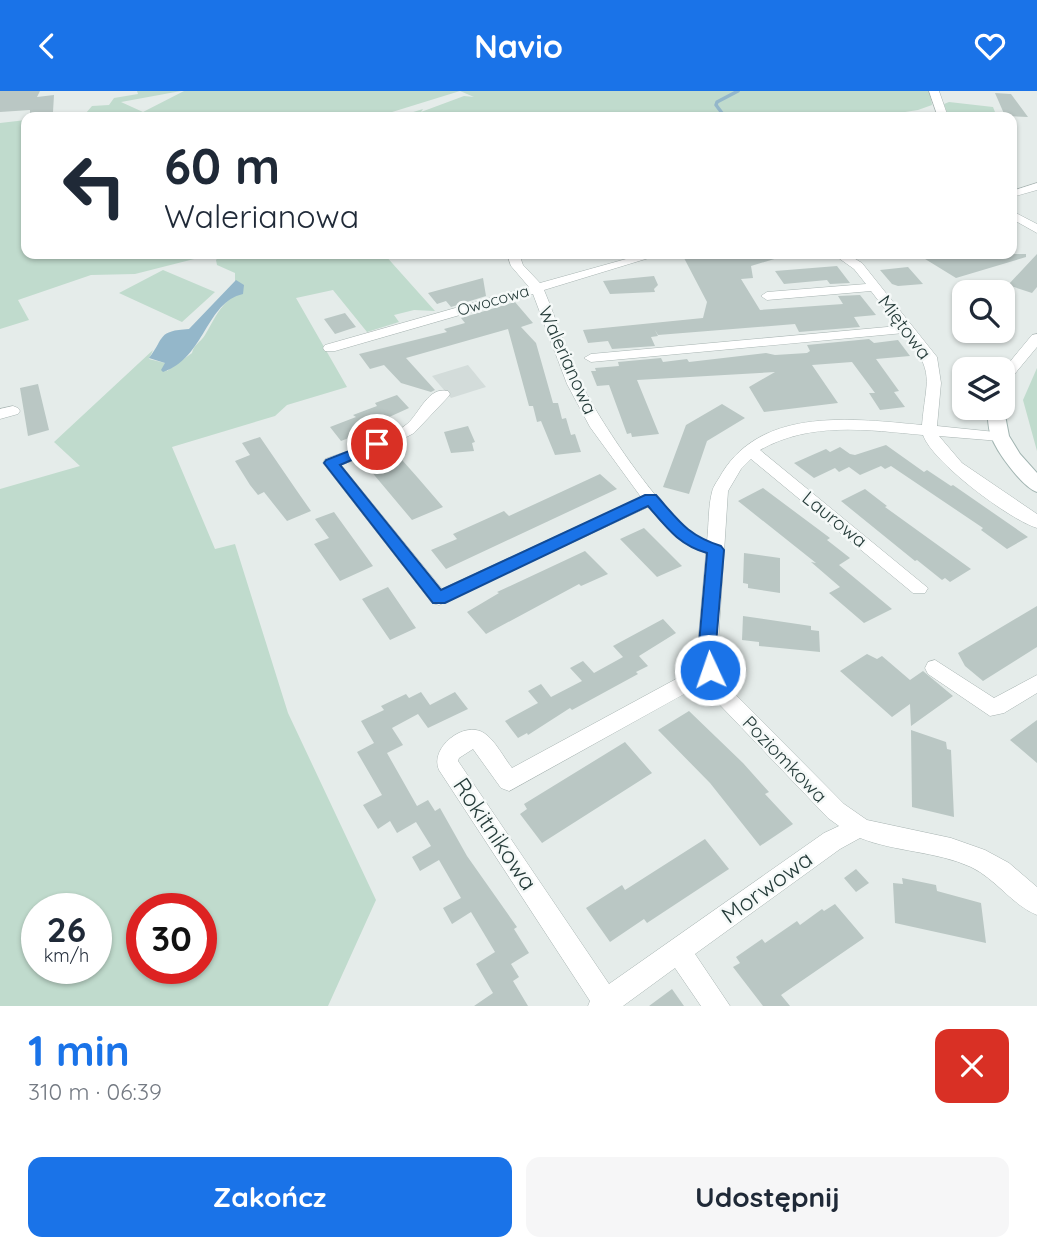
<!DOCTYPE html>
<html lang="pl">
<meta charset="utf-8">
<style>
:root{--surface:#fff;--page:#f6f6f7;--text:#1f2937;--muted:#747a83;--accent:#1a73e8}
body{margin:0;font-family:Quicksand,sans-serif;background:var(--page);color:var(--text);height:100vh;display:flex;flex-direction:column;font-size:26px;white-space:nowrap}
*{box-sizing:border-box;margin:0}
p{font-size:23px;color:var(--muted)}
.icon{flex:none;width:38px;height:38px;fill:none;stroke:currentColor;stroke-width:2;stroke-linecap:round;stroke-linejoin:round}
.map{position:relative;height:915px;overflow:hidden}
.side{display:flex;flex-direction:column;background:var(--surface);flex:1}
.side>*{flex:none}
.banner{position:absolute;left:21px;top:21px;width:996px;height:147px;border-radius:14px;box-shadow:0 2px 5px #0004;background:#fff;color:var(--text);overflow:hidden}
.buttons{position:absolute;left:952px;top:189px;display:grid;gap:14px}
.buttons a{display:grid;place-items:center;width:63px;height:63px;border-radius:14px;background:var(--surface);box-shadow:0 2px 5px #0004;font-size:35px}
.speed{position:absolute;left:21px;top:802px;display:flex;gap:14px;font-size:35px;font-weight:700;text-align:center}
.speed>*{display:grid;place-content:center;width:91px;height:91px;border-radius:50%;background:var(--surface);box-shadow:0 2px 5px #0004;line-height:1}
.speed small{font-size:18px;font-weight:400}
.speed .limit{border:10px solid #d22;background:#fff;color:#111}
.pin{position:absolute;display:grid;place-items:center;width:60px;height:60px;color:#fff;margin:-30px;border:4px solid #fff;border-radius:50%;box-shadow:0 2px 7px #0007}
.me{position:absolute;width:77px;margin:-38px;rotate:357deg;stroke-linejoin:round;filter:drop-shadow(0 0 5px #0008)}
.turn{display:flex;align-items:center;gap:24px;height:147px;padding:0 28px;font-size:32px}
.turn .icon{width:91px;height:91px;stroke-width:2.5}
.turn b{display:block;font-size:49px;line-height:60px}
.round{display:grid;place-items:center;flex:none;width:74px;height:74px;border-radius:14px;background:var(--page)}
.overview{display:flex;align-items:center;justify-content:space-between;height:119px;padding:0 28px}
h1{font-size:42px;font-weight:700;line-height:52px;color:var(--accent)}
.action{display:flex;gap:14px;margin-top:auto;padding:14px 28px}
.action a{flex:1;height:80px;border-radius:14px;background:var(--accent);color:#fff;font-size:28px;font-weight:700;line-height:80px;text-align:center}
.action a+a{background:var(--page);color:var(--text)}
header{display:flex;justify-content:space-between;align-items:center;height:91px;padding:0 28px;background:var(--accent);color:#fff;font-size:32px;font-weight:700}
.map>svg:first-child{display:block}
</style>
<header><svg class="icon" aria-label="back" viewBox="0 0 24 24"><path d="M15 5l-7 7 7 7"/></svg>Navio<svg class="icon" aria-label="heart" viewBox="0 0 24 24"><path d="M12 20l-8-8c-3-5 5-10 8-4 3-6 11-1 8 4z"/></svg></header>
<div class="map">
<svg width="1037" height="915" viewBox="0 0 1037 915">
<rect width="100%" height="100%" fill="#e5ecea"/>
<path fill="#d3dcda" d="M468,274L486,296L451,307L432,285Z"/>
<path fill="#c0dbcd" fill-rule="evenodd" d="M137,0H181L121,11L143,21L184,0H930L932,14L918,19L873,26H397L423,18L421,21L464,5L474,6L460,0L376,26H146L145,23L133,26H44L86,22L92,15L109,14L114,7L138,3Z
M949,11L993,16L997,26L948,25L944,13Z
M26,29V163H199L198,167L135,183L91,184L18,209L29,229L0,238V32Z
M221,163H384L435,220L414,219L394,224L399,231L367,241L333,199L296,207L347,296L287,314L275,325L172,356L215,458L235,453L288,622L376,809L328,915H0V398L80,375L54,351L153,259L149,268L165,272L167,280L192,262C194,253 200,252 205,244C214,229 219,215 235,204V182L217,174L216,169ZM37,817H96V877H37ZM142,817H201V877H142Z
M163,179L215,201L182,231L119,202Z
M1037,277V360L1023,309Z"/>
<path fill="#94b7ca" d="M236,189L244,194L243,203C206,211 205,267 163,281L161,279L165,272L149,267C165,246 157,240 189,238Z"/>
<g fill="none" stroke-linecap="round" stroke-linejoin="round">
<path stroke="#94b7ca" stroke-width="3.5" d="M725,26L716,14L717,11L738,0"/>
</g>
<path fill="#bac7c4" d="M0,0H40L37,6L54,4L53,21L30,23V19L0,21Z
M995,2L1011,3L1028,26L1005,25Z
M699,163H780L781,166L751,175L753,187L741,188L760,219L843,213L838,205L860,204L876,224L854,226L860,236L799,241L795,233L658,244L655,239L658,245L651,246L655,255L612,258L608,250L588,252L583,239L703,227L707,211L684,167Z
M917,163H1026V166L956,187Z
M1037,163V196L1032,202L1008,194Z
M837,175L850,192L830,193L827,189L784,193L775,180Z
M908,176L923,193L898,195L892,193L880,179Z
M654,185L658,194L654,198L655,201L610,203L603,190Z
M483,187L486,205L451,216L446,210L437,213L428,202Z
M515,211L533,232L521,236L536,252L553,312H558L562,328L566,327L571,344L575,343L581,361L555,364L541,330L537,331L533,315H529L508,238L406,267L435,299L431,301L401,292L384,274L370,278L359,263L447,241L444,238L465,232L461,227Z
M345,222L356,236L335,243L324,228Z
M869,248L874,252L898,249L910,265L876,268L899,300L894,301L905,316L880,319L869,302H875L852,271L812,274L838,312L764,321L749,296L775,281L637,289L659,343L632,346L631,342L627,343L609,294L597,295L591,280H596L595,277L619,275L618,271L661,267L663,271L687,268L689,271L766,262L775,264L807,262L810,260L807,254Z
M38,293L49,339L28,345L20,297Z
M397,304L409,317L365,337L367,340L341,350L330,336L356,326L353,324L377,315L375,312Z
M722,313L745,327L707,350L689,403L663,396L686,334Z
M468,335L475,351L472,352L474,360L451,362L444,341Z
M260,346L297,400L311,420L287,430L264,401L258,404L250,394L235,370L250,364L242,352Z
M886,354L924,381L927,379L951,395L953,394L1028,446L1007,458L981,439L983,437L891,375L885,378L881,375L860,384L849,376L839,381L835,377L814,387L794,372L826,358L830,361L840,356L850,363L855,364Z
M395,361L418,387L443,416L412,429L365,373Z
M600,383L617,398L446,478L431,459L457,448L453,443L504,420L509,425Z
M763,397L830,447L827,449L850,467L839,474L892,518L864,532L829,502L840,496L811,471L816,472L738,410Z
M865,398L887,415L885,416L971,478L950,491L945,487L942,489L917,469L915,470L841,410Z
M334,421L373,475L340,490L314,453L329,447L315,428Z
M644,437L682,475L657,486L620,448Z
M585,460L608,483L581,495L579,493L486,543L467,521L499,502L497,501Z
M744,462L780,467V502L748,497V493L743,492Z
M388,496L416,537L390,549L362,508Z
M1037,515V556L983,590L965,575L958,562Z
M743,525L811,535V539L819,540L820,561L759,555V551L742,549Z
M663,528L676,542L639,565L648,575L636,581L638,583L572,619L570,617L528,644L527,642L518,647L505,630L538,612L528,600L541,593L551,606L582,590L570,577L583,570L594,582L623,566L613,555Z
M867,563L877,568L882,565L910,589L923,580L953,605L911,635L910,613L892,626L840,580Z
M421,601L430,614L455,601L468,618L428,637L418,623L392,637L403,654L387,662L417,715L428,709L435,720L440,717L467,765L517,836L514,838L529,862L511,873L519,886L513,890L528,915H474L493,902L476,873L495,861L471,821L452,833L443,817L461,807L439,769L420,780L412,766L431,755L416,731L397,742L390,730L378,738L363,714L382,704L357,661L374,652L361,630L384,619L381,615L406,603L409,607Z
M689,620L743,672L769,701L765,703L793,733L760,755L710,692L658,639Z
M1037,629V672L1010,649Z
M911,639L946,651L947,658L951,659L954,726L912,716Z
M625,651L652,682L542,752L520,723L527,718L524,713Z
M705,748L729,778L647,832L644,828L610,851L586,817L622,794L625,799Z
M856,778L869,792L856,801L844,787Z
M902,787L936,794L937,800L981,812L986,852L895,832L893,792L903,793Z
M835,813L864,847L781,904L790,915H763L733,876L740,872L736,866L762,848L765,852L797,830L800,834L822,818L824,820Z
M672,898L684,915H649Z"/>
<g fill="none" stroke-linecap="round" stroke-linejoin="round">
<defs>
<path id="street" d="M929,0H939L948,26H938Z
M1037,92V99L1012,106V100Z
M1012,120L1037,133V142L1012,128Z
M507,163H519L523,174L540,192L644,163H662L544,199C557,230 567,264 582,294C599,329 671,439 707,450C709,434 708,416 712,401C713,395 719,388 722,382C763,315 855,328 922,334C926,287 936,283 904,242L591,271L584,267L591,263L898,235L871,200L767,209L761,205L767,201L866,193L854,178L833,163H847L862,172L937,266L941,292L937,335L1005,342L1008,345L1000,350L939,345L962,372L1037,423V437C1010,429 932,371 923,344C868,339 811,330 760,359L928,497L925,502H913L751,368L741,378L728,400L718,553L720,578L732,600L844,713L867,729L951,747L985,759L1009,772L1037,796V824C1012,814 996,788 971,776C936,760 895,761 860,747L840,758L695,863L730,915H701L675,877L623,915H588L590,910L439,679C429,657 464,629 484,642C495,649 504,667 512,677L700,575L698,553L706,462C679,454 667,437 648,416L439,514L432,512L323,372L325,368C352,358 385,351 407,333C420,322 428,295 448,300L450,303L448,306L414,342L386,357L341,374L442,498L641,406L590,336L567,293L533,203L335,260H325L323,257L325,254L529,196L511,175ZM706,591L718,612L828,727L839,735L824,742L609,893L458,670L459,667L473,658L501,697L509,700Z
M1037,243V256L1008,291L1003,292V279L1032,244Z
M13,315L18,317L20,320L18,323L0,328V318Z
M935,569L994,607L1037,584V602L1004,622L990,625L928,583L925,577L928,571Z"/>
<path id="secondary" d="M1003,314L1009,345L1020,363L1037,382V401C1022,396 996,360 991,345C988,337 988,326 987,317H1003Z"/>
</defs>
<use href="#street" stroke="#a8b4b2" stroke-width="1"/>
<use href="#secondary" stroke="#a1b4b1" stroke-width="2"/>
<use href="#street" fill="#fff" fill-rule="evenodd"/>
<use href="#secondary" fill="#fff" fill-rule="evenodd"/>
</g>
<path fill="#1a73e8" stroke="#114b97" stroke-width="2" d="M377,349L385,353L382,356L340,374L441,499L645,404H656C679,430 687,444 721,455L724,459L716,553L719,579L717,584L710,587L704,584L699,553L707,462C679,454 667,437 648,415L445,512H433L324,372L326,369Z"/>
<g text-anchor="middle" stroke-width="5" stroke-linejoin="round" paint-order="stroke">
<g font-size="16" fill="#263c3a" stroke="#f5f9f8">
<text transform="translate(493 209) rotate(-16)" y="6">Owocowa</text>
</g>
<g font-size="19" fill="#263c3a" stroke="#f5f9f8">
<text transform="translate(905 236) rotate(53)" y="7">Miętowa</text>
<text transform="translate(568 269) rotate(66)" y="7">Walerianowa</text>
<text transform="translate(835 428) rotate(39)" y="7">Laurowa</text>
<text transform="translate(785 668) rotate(46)" y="7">Poziomkowa</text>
</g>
<g font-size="23" fill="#263c3a" stroke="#f5f9f8">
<text transform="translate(495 743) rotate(56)" y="8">Rokitnikowa</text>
<text transform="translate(767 796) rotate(-36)" y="8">Morwowa</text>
</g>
</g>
</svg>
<div class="buttons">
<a><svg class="icon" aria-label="search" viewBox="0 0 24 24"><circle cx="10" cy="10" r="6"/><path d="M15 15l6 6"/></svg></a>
<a><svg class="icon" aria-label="layers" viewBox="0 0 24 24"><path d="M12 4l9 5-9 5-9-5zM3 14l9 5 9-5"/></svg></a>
</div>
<div class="speed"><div>26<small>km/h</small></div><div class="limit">30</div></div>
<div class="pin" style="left:377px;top:353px;background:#d93025"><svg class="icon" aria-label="arrive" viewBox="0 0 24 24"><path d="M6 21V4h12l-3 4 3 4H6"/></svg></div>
<svg class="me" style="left:710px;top:579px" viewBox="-20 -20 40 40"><circle r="17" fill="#1a73e8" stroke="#fff" stroke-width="3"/><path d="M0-11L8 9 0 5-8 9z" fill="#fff"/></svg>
<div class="banner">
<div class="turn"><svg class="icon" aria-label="left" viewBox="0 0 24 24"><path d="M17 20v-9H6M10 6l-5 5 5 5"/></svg><div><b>60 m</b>Walerianowa</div></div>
</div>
</div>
<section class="side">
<div class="overview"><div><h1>1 min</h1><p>310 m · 06:39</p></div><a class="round" style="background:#d93025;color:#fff"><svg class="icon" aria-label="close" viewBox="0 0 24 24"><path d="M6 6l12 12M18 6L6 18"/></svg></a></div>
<div class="action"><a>Zakończ</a><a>Udostępnij</a></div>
</section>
